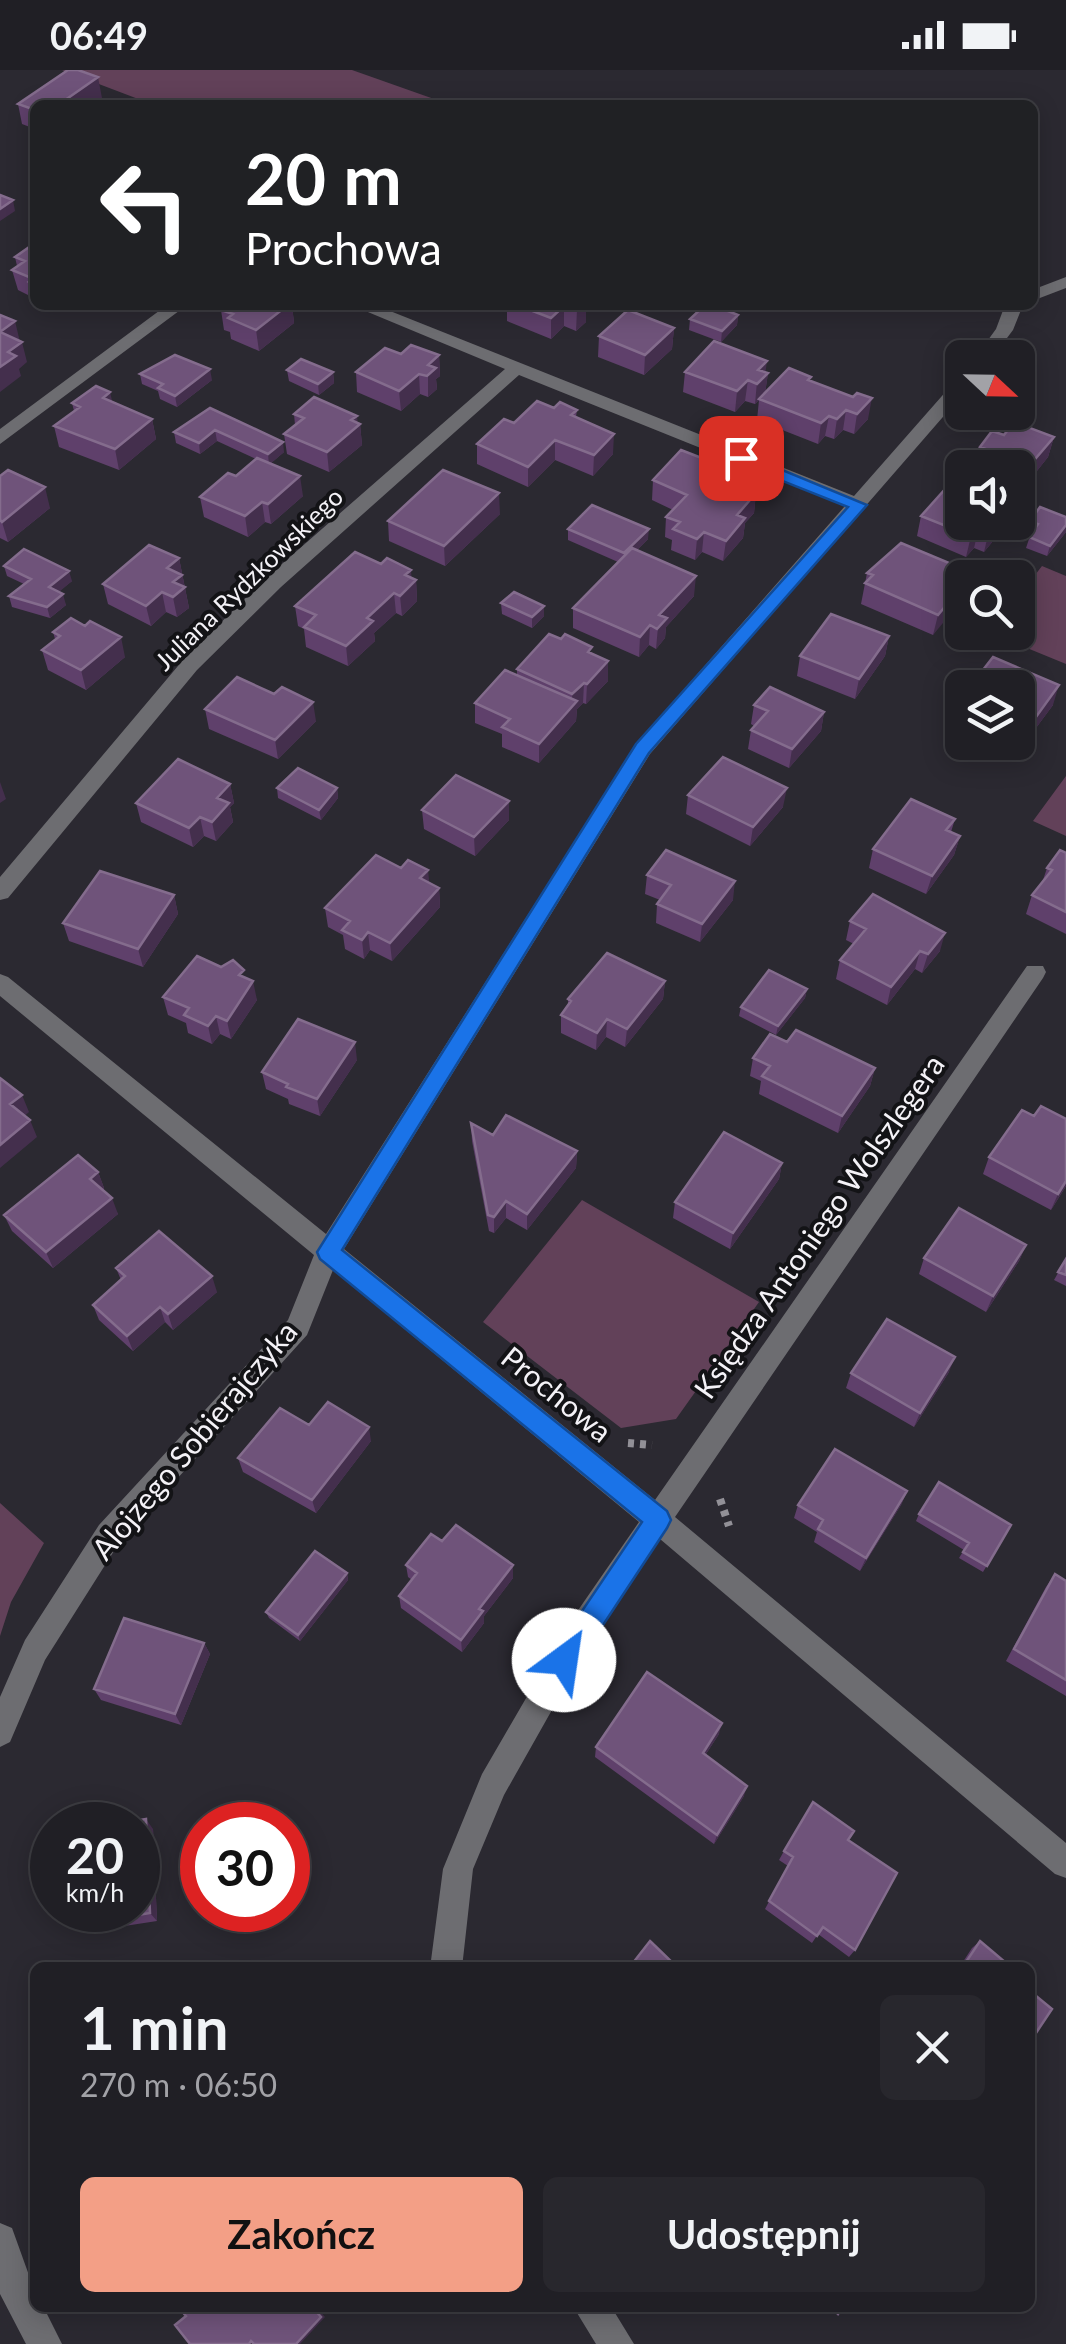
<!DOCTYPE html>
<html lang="pl">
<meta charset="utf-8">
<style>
:root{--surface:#201f25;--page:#28272d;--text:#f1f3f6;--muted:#a2a2a7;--line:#3d3d42;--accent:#f39f86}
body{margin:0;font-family:Lato,sans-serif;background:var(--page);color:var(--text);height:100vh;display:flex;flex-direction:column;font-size:38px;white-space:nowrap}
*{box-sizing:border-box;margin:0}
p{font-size:32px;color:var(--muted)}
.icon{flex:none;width:55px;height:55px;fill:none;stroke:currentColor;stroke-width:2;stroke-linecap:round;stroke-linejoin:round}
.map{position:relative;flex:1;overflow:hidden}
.drawer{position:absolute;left:30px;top:1892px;width:1005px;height:350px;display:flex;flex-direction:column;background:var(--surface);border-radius:15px;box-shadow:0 5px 25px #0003,0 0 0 2px var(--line)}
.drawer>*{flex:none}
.banner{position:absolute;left:30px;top:30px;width:1008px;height:210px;border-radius:15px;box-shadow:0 5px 25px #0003,0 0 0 2px var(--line);background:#202124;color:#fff;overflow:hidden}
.needle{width:65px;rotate:112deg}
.tools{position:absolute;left:945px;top:270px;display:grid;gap:20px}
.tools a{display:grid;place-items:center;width:90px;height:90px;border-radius:15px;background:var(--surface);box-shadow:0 5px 25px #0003,0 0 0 2px var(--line);font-size:50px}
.speed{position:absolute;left:30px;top:1732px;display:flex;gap:20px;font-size:50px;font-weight:700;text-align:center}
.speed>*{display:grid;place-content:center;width:130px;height:130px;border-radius:50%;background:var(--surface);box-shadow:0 5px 25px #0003,0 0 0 2px var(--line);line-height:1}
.speed small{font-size:25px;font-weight:400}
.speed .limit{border:15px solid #d22;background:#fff;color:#111}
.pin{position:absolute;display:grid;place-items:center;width:85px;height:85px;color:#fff;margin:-42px;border-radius:20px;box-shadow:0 5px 15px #0006}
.me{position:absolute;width:110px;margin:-55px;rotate:31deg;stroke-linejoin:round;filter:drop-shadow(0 0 8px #0008)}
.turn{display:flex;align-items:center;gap:35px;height:210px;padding:0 50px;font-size:45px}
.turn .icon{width:130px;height:130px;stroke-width:2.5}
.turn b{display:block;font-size:70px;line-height:85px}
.round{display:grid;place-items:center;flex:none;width:105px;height:105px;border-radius:15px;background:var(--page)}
.summary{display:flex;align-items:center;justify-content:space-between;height:170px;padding:0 50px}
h1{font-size:60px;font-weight:700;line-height:75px}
.cta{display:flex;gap:20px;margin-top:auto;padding:20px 50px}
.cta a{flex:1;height:115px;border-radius:15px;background:var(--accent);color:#111;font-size:40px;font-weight:700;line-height:115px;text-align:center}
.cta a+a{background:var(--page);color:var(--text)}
.status{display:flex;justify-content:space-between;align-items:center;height:70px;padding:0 50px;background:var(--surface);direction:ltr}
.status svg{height:28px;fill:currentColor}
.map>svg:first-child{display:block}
</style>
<div class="status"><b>06:49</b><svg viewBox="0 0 49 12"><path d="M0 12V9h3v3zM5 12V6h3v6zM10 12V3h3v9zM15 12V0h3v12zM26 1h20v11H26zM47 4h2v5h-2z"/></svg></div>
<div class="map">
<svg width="1066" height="2274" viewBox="0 0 1066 2274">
<rect width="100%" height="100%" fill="#2b2931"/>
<path fill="#624159" d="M62,0H352L451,35H154Z
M1042,496L1066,506V594L990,563L1018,562V527Z
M1066,706V766L1033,751Z
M582,1130L759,1232L676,1349L621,1358L483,1252Z
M0,1433L44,1473L11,1532L0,1566Z"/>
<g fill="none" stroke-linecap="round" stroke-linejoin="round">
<path stroke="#929097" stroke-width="8" stroke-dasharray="6 6" stroke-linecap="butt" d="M628,1373L652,1375
M720,1429L729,1456"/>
<path fill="#6d6d71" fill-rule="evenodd" d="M1066,207V218L1032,231V220Z
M167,235H187L0,374V359Z
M351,235H375L854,426L956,310L962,309V325L650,684L344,1179L655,1430L1027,896H1043L1046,902L1043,908L675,1447L1066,1773V1808L1055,1804L660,1469L592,1569L504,1725L473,1799L462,1898H430L443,1799L482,1704L572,1549L639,1452L333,1200L307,1265L119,1473L45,1590L10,1672L0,1677V1627L25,1570L99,1455L288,1250L314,1185L0,926V904L8,907L326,1164L636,674L845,436L519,305L281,517L197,600L8,828L0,830V807L183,590L267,507L505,299Z
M1005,235H1023L1013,260L992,288H975L996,259Z
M0,2153L12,2158L35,2222V2238H44L62,2274H26L0,2224Z
M574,2238H612L634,2274H596Z"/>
</g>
<path fill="#5f406b" d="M102,28L91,35H35V59L22,54L18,34Z
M35,173V233L32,227L18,220L12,200L17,196L15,187Z
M227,235H292L294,253L259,281L231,269L230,262L224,260L221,240Z
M507,235H588L586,237V252L576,261L564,256L551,269L507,251Z
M738,245L737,255L721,272L689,260L690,249Z
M674,258L672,279L644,305L598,287L599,266Z
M401,284L439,285L440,306L436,309L437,319L428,327L420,324L401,341L357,322L356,302Z
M287,300L333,302L334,313L319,325L289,311Z
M685,302H765L768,303L765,323L810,311L868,349L854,364L843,360L834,369L825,366L818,374L757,350L759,330L755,334L745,331L735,342L683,322Z
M140,304L212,310L177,337L160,329L158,321L142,314Z
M113,332L152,349L156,369L119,400L59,377L54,356L74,341L72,333Z
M210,338L284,382L271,393L303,426L271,454L265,452L248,467L204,447L200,427L236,406L256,389L217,371L200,384L176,373L174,362Z
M554,338L577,340L576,347L613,384L593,406L555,390L528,417L477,394V374L514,353Z
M294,344L360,354L362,375L329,402L287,384L284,364L295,355Z
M1004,365L1054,367L1048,387L1025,416L1018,413V398L975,397L980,377Z
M0,406L50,438L8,472L0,468Z
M748,406L747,419L756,423L754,443L745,453L743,468L723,491L702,482L695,490L671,480L672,470L665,467L666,447L673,440L652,430L653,410Z
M500,444L445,496L389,471L388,451Z
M921,446L998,452L993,471L984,482L974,478L966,487L917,466Z
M1066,447V462L1047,486L1026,478L1031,463L1027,462L1030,451Z
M568,459L648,469L637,480L694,526L666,557L665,568L656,579L649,575L639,587L573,558V538L618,492L568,470Z
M179,488L189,538L177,547L166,542L151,556L108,534L103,514Z
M4,496L72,511L58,522L66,535L50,548L12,537L9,526L24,514L7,506Z
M867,503H973L933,565L861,534Z
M411,508L416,510L417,531L402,546L396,543L374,563L375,571L348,596L306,577L304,559L298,556L295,536Z
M501,533L544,546L532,558L502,544Z
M53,562L125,587L86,620L48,600L42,580L55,569Z
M889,566L885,586L855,629L797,606L800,586Z
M592,584L608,591V611L586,634L583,633L577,639L576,651L539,693L502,677V664L475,653V633L517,605V599Z
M1018,618L1053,635L1030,666L1018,661Z
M754,635L824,642L821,661L789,698L748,679L751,660L754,656L751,654Z
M205,639L316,651L278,689L209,659Z
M230,714L234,733L230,737L233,752L216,771L204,766L193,777L141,752L136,733Z
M277,718H337L338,728L321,750L278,728Z
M688,725L783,737L750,776L686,744Z
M509,731V750L475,786L424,759L422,740Z
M955,749L951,762L960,766L954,785L926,824L869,798L873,779Z
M1066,783V864L1026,844L1032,825L1042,813L1047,798Z
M647,805L733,830L700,872L656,853L657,834L660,830L645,824Z
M429,813L439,818L440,837L392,891L370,880L364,889L345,879L343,865L328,857L325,838Z
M174,825L178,844L143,897L69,871L63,853Z
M850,851L940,881L922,903L915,899L887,935L836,909L840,890L854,874L846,870Z
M246,908L257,930L231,969L220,964L212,974L188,963L186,953L168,945L163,927Z
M665,911L663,929L625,977L606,967L596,980L561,963V945L568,936V929Z
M807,919L805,928L776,965L739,946L741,937Z
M787,972L875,998L870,1016L838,1063L759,1024L761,1011L750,1006L753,988Z
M357,990L320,1046L289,1034L288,1029L266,1019L262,1002Z
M1034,1046L1066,1049V1116L1051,1140L983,1104L989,1087Z
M471,1053L493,1065L577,1081L576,1098L527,1160L506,1148L494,1163L489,1161L472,1071Z
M782,1093L779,1109L730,1179L673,1148L675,1132Z
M98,1102L104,1118L103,1120L118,1144L53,1198L12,1161L4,1145Z
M1026,1175L1019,1191L986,1242L919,1204L924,1188Z
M1066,1189V1216L1054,1210Z
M116,1198L217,1222L173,1260L165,1252L133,1281L99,1250L93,1235L121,1210Z
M949,1302L914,1357L846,1318L851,1303Z
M309,1355L371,1371L316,1443L243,1402L238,1388Z
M907,1421L901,1435L860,1501L814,1472L817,1462L794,1448L798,1435Z
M919,1444L1011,1455L983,1502L959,1488L964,1480L916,1451Z
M442,1471L513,1508L484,1546V1553L462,1582L401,1538L399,1526L412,1510L408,1507L406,1495Z
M347,1503L348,1510L300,1571L269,1548L266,1542Z
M1055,1504L1066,1511V1626L1006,1591L1046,1517Z
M204,1573L210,1584L181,1655L101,1630L94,1619Z
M719,1664L706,1684L744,1726L714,1774L595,1687L596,1677Z
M153,1759L157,1851L105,1859L97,1852V1848L64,1854L56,1846Z
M848,1770L855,1880L849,1887L818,1864L812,1873L765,1839L788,1796L779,1790L784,1781Z
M980,1871L1012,1898H959L972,1878Z
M825,2238H842L838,2244H832Z"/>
<path fill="#442f4d" d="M98,7L102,28L91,35H58Z
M13,130L15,141L0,151V139Z
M288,235H292L294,253L259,281L256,260Z
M575,235H588L586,237V252L576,261L577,240Z
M564,236V256L551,269V248Z
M738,245L737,255L721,272L722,261Z
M15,251L20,272L0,262Z
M674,258L672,279L644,305L645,285Z
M22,272L27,292L19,299L21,306L0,322V297L8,282Z
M439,285L440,306L436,309L437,319L428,327V295Z
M767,291L765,306L768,303L765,324L755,334L758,300Z
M210,299L212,310L177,337L175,326Z
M333,302L334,313L319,325L318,314Z
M419,304L420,324L401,341L399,321Z
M748,310L745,331L735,342L737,321Z
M110,322L115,343L103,328Z
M872,328L868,349L854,364L857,344Z
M846,340L843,360L834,369L837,349Z
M357,346L358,356L360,354L362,375L329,402L327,382L351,350Z
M829,346L825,366L818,374L821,353Z
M152,349L156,369L119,400L115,379Z
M215,360L217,371L200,384L199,373Z
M614,364L613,384L593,406L594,385Z
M1054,367L1048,387L1025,416L1030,395Z
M555,370V390L528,417V397Z
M283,372L284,382L269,395L268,384Z
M300,406L303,426L271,454L268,434Z
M748,406L746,426L738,416Z
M45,417L50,438L8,472L2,452Z
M499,423L500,444L445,496L444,476Z
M756,423L754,443L745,453L743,468L723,491L726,471L737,445Z
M262,432L265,452L248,467L245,446Z
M997,452L993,471L984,482L989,461Z
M1066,455V462L1047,486L1050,476Z
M979,457L974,478L966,487L971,466Z
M649,459L648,469L623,494L624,483Z
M704,462L702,482L695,490L697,469Z
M179,488L189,538L177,547L167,498Z
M411,500L412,515L416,510L417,531L402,546L400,526L405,505Z
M69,501L72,511L52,528L49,517Z
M696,506L694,526L666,557L665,568L656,579L659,545Z
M962,516V530L933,565L938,545Z
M162,522L166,542L151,556L146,536Z
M394,523L396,543L374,563L375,571L348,596L346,576L367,548Z
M63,524L66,535L50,548L47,537Z
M544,536V546L532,558V547Z
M650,555L649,575L639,587L640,567Z
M889,566L885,586L855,629L859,609Z
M121,567L125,587L86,620L81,600Z
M608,591V611L586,634L587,614Z
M584,613L583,633L577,639L576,651L539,693V674L572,637V624Z
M1059,615L1053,635L1030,666L1036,647Z
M313,632L316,651L278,689L275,670Z
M824,642L821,661L789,698L792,679Z
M0,712L6,729L0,733Z
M230,714L234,733L230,737L233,752L216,771L212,752L217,728Z
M337,718L338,728L321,750L319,740Z
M787,718L783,737L750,776L753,757Z
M509,731V750L475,786L474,767Z
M200,747L204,766L193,777L189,758Z
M960,766L954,785L926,824L932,806Z
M428,800L430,819L420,808Z
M735,811L733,830L700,872L702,854Z
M439,818L440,837L392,891L390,873Z
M174,825L178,844L143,897L138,879Z
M368,862L370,880L364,889L362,870Z
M945,863L940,881L922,903L928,884Z
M920,881L915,899L887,935L891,917Z
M253,911L257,930L231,969L227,951Z
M665,911L663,929L625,977L627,959Z
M807,919L805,928L776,965L778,956Z
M216,946L220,964L212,974L208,956Z
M607,949L606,967L596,980L597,963Z
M355,972L357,990L320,1046L317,1029Z
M875,998L870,1016L838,1063L842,1046Z
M22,1025L29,1042L18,1052L10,1034Z
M30,1050L37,1067L0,1098V1075Z
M577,1081L576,1098L527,1160V1144Z
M782,1093L779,1109L730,1179L733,1163Z
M98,1102L104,1118L96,1125L90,1109Z
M1066,1111V1116L1051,1140L1058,1124Z
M112,1128L118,1144L53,1198L46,1182Z
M506,1131V1148L494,1163V1147Z
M1026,1175L1019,1191L986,1242L993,1226Z
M212,1206L217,1222L173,1260L168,1244Z
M160,1237L165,1252L133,1281L127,1266Z
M955,1287L949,1302L914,1357L920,1343Z
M369,1357L371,1371L316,1443L312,1430Z
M907,1421L901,1435L860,1501L866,1488Z
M513,1495V1508L484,1546V1553L462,1582L461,1570L479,1539Z
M347,1503L348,1510L300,1571L298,1565Z
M204,1573L210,1584L181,1655L175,1644Z
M722,1653L719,1664L700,1693L703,1683Z
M747,1716L744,1726L714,1774L717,1765Z
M146,1749L153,1759L157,1851L150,1843Z
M313,2238H317L325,2247L300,2274H296Z"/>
<path fill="#6f537a" stroke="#846c8d" stroke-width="2.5" d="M68,0H78L98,7L58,35H35V40L18,34Z
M0,125L13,130L0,139Z
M35,173V215L29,212L34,209L12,200L25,191L15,187Z
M227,235H288L256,260L228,248L233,244L221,240Z
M517,235H582L577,240L564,236L551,248Z
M705,235H713L738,245L722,261L690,249Z
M628,240L674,258L645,285L599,266Z
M0,245L15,251L0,262Z
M0,262L22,272L8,282L16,286L0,297Z
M714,271L767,291L758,300L768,303L757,314L748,310L737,321L685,302Z
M411,275L439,285L428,295L436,298L427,306L419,304L399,321L356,302L385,278L401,284Z
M175,285L210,299L175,326L158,318L163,314L140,304Z
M301,289L333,302L318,314L287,300Z
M789,298L811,307L808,310L853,327L857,323L872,328L857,344L846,340L837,349L829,346L821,353L759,329Z
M96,316L110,322L103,328L152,349L115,379L54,356L80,337L72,333Z
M314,327L357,346L351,350L360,354L327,382L284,364L304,348L294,344Z
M537,331L554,338L560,332L577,340L571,345L614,364L594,385L555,370L528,397L477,374L504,349L514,353Z
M210,338L283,372L268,384L215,360L199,373L174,362Z
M1014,352L1054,367L1030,395L980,377L992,361L1004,365Z
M681,380L748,406L738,416L756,423L737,445L745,448L726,471L704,462L697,469L673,459L680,452L666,447L687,425L653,410Z
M257,388L300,406L268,434L262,432L245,446L200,427L228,403L236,406Z
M8,400L45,417L2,452L0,450V406Z
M443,400L499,423L444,476L388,451Z
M947,417L962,423V452H997L989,461L979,457L971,466L921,446Z
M592,435L649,459L624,483L568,459Z
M1040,437L1066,447V455L1050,476L1029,467L1038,454L1030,451Z
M901,473L973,503L969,508H962V516L938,545L865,513L873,505L867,503Z
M149,475L179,488L167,498L182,505L173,512L185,517L173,527L162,522L146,536L103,514Z
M632,478L696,506L659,545L667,548L657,559L650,555L640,567L573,538Z
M24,479L69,501L49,517L63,524L47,537L9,526L31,509L4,496Z
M355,482L381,494L387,488L411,500L405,505L416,510L400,526L394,523L367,548L373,551L346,576L304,557L316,545L295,536Z
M514,522L544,536L532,547L501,533Z
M831,544L889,566L859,609L800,586Z
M71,548L85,556L90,551L121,567L81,600L42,580L60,566L53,562Z
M549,564L561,569L565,564L592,577L588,582L608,591L587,614L584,613L572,624L517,599Z
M993,587L1059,615L1036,647L1018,639V618H969Z
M505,600L577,631L539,674L502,657L510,649L475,633Z
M237,607L274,624L282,617L313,632L275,670L205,639Z
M770,617L824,642L792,679L751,660L768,641L754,635Z
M723,687L787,718L753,757L688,725Z
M178,689L230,714L217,728L229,733L212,752L200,747L189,758L136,733Z
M298,698L337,718L319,740L277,718Z
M456,705L509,731L474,767L422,740Z
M911,729L955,749L946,760L960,766L932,806L873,779Z
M666,780L735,811L702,854L657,834L671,815L647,805Z
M1060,780L1066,783V842L1032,825L1052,800L1047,798Z
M376,785L401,798L408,790L428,800L420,808L439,818L390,873L368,862L362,870L342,860L350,851L325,838Z
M100,801L174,825L138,879L63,853Z
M873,824L945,863L928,884L920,881L891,917L840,890L866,859L850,851Z
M607,883L665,911L627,959L607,949L597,963L561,945L571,931L568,929Z
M197,886L221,897L233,890L244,900L239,905L253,911L227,951L216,946L208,956L184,945L189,938L163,927Z
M769,900L807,919L778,956L741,937Z
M298,949L355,972L317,1029L286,1017L288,1014L262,1002Z
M796,960L875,998L842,1046L762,1006L770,996L753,988L770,964L787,972Z
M0,1008L22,1025L10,1034L30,1050L0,1075Z
M1041,1036L1066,1049V1111L1058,1124L989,1087L1022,1040L1034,1046Z
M506,1045L577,1081L527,1144L506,1131L494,1147L488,1145L471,1053L493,1065Z
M724,1062L782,1093L733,1163L675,1132Z
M78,1085L98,1102L90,1109L112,1128L46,1182L4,1145Z
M959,1138L1026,1175L993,1226L924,1188Z
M159,1161L212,1206L168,1244L160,1237L127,1266L93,1235L125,1206L116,1198Z
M1066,1189V1205L1058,1202Z
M887,1249L955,1287L920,1343L851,1303Z
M328,1332L369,1357L312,1430L238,1388L280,1338L309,1355Z
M835,1379L907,1421L866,1488L818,1459L823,1450L798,1435Z
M939,1412L1011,1455L987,1496L963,1482L969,1473L919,1444Z
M456,1455L513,1495L479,1539L483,1541L461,1570L399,1526L417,1503L406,1495L431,1464L442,1471Z
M315,1481L347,1503L298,1565L266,1542Z
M1055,1504L1066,1511V1610L1014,1579Z
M124,1548L204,1573L175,1644L94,1619Z
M647,1602L722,1653L703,1683L747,1716L717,1765L596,1677Z
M813,1732L854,1761L848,1770L897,1803L855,1880L823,1857L817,1866L769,1831L793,1787L784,1781Z
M146,1749L150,1843L97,1852L96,1840H138V1755H111Z
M56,1840H93L56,1846Z
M650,1871L678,1898H629Z
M980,1871L1012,1898H962Z
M1030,1921L1052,1939L1030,1972Z
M179,2238H313L321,2247L296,2274H254L251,2271L249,2274H190L175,2255L186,2246Z
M832,2238H842L838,2244Z"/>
<path fill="#1a73e8" stroke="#114b97" stroke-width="2.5" d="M741,383L867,435L649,683L342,1180L667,1441L671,1450L667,1458L574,1599L564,1603L555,1599L551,1590L555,1581L642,1452L320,1189L317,1182L636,674L848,437L735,392V384Z"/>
<g text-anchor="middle" stroke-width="8" stroke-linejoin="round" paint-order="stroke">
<g font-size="25" fill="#f4f2f7" stroke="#131316">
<text transform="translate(249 509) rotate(-44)" y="9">Juliana Rydzkowskiego</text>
</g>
<g font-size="30" fill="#f4f2f7" stroke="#131316">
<text transform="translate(820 1157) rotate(-55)" y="10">Księdza Antoniego Wolszlegera</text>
<text transform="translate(556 1325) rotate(39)" y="10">Prochowa</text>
<text transform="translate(195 1371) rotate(-50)" y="10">Alojzego Sobierajczyka</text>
</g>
</g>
</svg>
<div class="tools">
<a><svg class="needle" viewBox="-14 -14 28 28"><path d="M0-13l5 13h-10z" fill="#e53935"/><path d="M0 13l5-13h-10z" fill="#a2a2a7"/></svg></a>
<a><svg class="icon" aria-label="sound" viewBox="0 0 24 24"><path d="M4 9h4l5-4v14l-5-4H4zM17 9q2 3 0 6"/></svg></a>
<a><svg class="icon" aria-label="search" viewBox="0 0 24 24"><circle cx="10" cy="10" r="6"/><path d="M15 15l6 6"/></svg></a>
<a><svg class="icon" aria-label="layers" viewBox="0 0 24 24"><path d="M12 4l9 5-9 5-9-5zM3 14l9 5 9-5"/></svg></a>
</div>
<div class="speed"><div>20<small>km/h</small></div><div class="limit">30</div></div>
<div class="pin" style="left:741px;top:388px;background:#d93025"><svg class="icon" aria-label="arrive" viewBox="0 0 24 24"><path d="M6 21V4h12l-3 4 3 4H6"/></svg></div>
<svg class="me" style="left:564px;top:1590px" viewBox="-20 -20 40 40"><circle r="19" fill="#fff"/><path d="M0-13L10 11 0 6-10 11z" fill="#1a73e8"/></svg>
<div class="banner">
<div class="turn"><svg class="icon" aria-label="left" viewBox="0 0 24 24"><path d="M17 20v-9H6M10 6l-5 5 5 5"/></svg><div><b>20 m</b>Prochowa</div></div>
</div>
<section class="drawer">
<div class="summary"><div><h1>1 min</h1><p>270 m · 06:50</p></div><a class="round"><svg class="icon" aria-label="close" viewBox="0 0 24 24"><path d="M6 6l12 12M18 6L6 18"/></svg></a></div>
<div class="cta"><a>Zakończ</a><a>Udostępnij</a></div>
</section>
</div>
